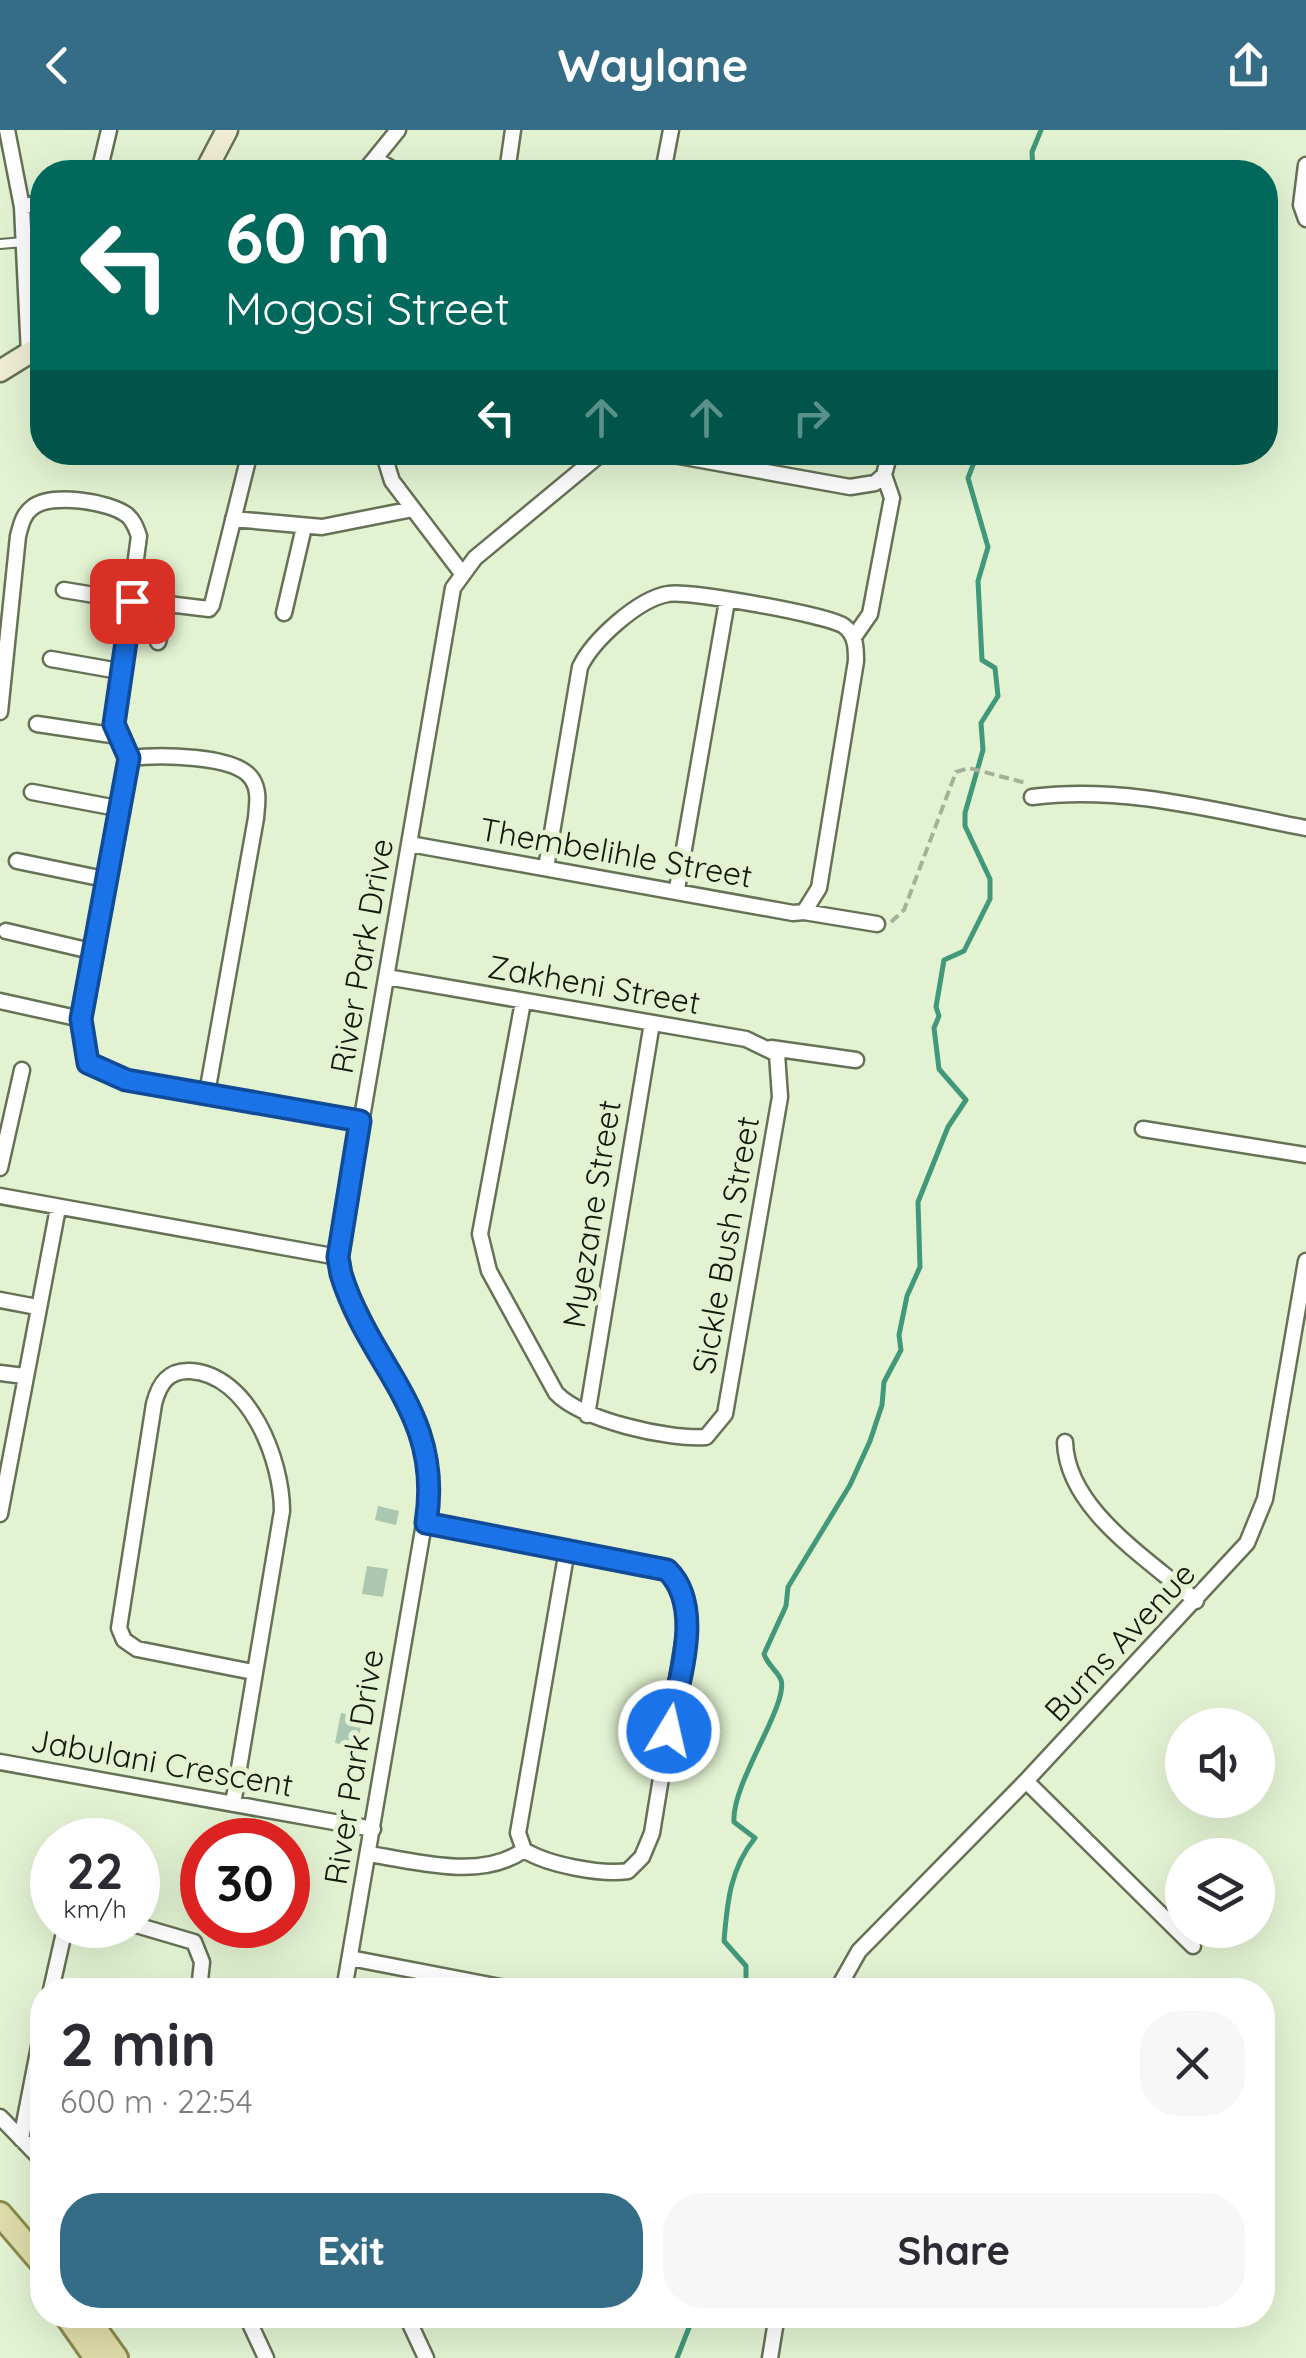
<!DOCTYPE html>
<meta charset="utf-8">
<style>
:root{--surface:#fff;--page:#f7f7f7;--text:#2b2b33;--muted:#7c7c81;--accent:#356d87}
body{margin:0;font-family:Quicksand,sans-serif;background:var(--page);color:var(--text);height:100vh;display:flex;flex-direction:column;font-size:38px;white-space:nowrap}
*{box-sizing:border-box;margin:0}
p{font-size:32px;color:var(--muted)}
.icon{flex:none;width:55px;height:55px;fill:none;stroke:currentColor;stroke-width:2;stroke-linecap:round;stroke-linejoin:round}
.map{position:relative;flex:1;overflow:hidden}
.panel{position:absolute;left:30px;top:1848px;width:1245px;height:350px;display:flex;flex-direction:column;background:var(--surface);border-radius:40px;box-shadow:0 10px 40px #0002}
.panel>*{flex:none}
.top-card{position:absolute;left:30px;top:30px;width:1248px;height:305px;border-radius:40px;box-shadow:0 10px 40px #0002;background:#00695c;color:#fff;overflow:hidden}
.tools{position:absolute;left:1165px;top:1578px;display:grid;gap:20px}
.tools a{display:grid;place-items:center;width:110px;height:110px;border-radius:50%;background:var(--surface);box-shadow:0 10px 40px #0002;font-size:50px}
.speed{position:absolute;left:30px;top:1688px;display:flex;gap:20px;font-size:50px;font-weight:700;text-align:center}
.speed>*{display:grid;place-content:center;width:130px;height:130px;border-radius:50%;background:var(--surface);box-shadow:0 10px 40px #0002;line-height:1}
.speed small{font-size:25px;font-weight:400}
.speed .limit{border:15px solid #d22;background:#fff;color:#111}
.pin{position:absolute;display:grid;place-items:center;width:85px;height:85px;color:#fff;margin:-42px;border-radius:20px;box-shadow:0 5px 15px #0006}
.me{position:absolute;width:110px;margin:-55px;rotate:9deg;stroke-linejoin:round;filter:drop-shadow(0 0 8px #0008)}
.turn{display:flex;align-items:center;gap:35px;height:210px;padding:0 30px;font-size:45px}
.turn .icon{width:130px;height:130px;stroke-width:2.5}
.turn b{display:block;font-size:70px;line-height:85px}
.lanes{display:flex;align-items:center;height:95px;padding:0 30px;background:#0003;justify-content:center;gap:50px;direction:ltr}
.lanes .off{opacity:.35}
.round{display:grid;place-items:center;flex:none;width:105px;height:105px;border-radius:40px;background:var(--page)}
.summary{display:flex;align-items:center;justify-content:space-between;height:170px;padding:0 30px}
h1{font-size:60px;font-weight:700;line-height:75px}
.cta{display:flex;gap:20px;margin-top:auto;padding:20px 30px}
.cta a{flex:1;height:115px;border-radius:40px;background:var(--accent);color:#fff;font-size:40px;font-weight:700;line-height:115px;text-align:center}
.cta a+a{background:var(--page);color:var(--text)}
header{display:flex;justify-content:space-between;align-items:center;height:130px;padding:0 30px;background:var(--accent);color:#fff;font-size:45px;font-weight:700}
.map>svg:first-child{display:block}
</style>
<header><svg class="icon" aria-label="back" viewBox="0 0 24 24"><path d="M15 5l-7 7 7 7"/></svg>Waylane<svg class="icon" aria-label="share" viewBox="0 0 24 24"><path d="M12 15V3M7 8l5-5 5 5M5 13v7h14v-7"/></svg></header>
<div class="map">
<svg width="1306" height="2228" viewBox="0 0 1306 2228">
<rect width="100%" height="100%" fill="#e3f3d2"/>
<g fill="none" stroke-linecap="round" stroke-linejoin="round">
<path stroke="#41987a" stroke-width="5" d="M1033,42L1032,22L1041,0
M746,1860V1836L724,1811C727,1774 730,1738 755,1708L734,1692C731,1654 789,1574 781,1550C778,1542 767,1534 764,1524L786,1476L788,1457L850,1355L870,1311L882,1275L884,1252L901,1220L899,1205L907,1166L920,1137L918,1072L948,997L966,970L939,939L934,898L939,886L936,877L944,830L964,821L990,769V749L965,696V683L983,620L981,593L998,566L995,538L982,530L978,451L988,417L968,348L978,322
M677,2228L694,2185"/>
</g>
<path fill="#abc7af" d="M378,1376L399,1381L396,1395L375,1390Z
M367,1436L388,1439L383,1467L362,1464Z
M341,1583L363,1587L357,1617L335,1613Z"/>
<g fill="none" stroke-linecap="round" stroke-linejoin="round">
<defs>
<path id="lane" d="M0,114L23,112"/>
<path id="street" d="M7,0L22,77L29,224
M375,29L397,42
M1306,35L1301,75L1306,89
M99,42L109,0
M364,42L398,0
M507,42L513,0
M663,42L671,0
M22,77L42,72
M383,322L392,351L461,442
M657,322L850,357L875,353L884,345
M884,345L890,322
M233,389L322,397L413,379
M64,460L131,471
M284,483L304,397
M854,507L870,484L892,368L884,345
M158,512L168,474L209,479L212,475L250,322
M51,529L119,541
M0,582L18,406C21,395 23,384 33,377C52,363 108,371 127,385C134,391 136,398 139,406L114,595L129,628
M37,594L118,606
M32,662L122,679
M1032,667C1124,655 1216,681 1306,698
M410,714L793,783L804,782L819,758L856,531C856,518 856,505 844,496C828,485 688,460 668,464C638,469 593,510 580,537L546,738
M17,731L109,750
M677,759L727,471
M804,782L877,794
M6,801L95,822
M387,847L746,909L777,924L780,967L725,1284L706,1307C668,1310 582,1290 556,1263L489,1141L480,1104L523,872
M0,871L81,889
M771,918L856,930
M207,963L256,688C257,675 260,661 252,649C236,624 157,625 129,628L81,889L88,933L126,950L361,991
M1143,999L1306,1025
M0,1038L22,940
M0,1066L338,1127
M0,1170L37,1177
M0,1243L24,1246
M587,1285L652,893
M1065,1312C1067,1380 1149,1429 1196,1471
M0,1384L58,1078
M426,1393L660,1436L679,1454L687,1488L652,1703L642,1727L628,1741C601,1745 548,1735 524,1720L518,1703L567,1420
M0,1632L373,1699
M1026,1651L1193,1816
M233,1674L282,1381C282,1330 249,1244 190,1241C168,1240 159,1254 154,1274L119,1498L124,1510L137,1519L253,1542
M368,1724C418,1731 480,1751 524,1720
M136,1795L194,1812L202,1832L199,1860
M350,1828L516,1860
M51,1860L63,1807L72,1795
M344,1860L431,1353L419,1301L341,1145L338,1127L453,458L475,428L603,322
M837,1860L859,1821L1026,1651L1247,1413L1265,1369L1306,1131
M0,1987L42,2030
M21,2009L42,1901
M246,2185L266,2228
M406,2185L426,2228
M770,2228L777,2185"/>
<path id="secondary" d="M205,42L227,0
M0,241L42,215"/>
<path id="primary" d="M0,2084L42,2133
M66,2185L96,2228
M85,2185L116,2228"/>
</defs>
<use href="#lane" stroke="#657256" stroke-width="12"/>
<use href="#street" stroke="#657256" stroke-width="19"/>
<use href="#secondary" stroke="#657256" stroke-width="25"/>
<use href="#primary" stroke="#8a8a4e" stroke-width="28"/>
<path stroke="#a4b196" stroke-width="4" stroke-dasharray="10 5" stroke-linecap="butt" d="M891,792L904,780L956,642L969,638L1026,653"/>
<use href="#lane" stroke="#fff" stroke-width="8"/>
<use href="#street" stroke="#fff" stroke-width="14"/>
<use href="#secondary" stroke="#efeed4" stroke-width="20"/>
<use href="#primary" stroke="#dfddaa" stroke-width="22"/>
</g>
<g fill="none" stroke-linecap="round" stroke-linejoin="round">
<defs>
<path id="route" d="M132,471L114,594L129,628L81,889L88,933L126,950L360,991L338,1127L341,1144C370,1238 444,1282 426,1393L667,1440C706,1478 677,1553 669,1601"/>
</defs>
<use href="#route" stroke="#114b97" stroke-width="25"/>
<use href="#route" stroke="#1a73e8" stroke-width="18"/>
</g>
<g text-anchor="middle" stroke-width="10" stroke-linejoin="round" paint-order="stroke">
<g font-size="32" fill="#14190d" stroke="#e3f3d2">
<text transform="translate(616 723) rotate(10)" y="11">Thembelihle Street</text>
<text transform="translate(362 826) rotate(-80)" y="11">River Park Drive</text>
<text transform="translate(594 855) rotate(10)" y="11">Zakheni Street</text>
<text transform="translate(592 1084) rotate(-81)" y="11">Myezane Street</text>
<text transform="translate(726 1115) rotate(-80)" y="11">Sickle Bush Street</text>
<text transform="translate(1120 1512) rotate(-47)" y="11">Burns Avenue</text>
<text transform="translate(162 1633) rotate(10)" y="11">Jabulani Crescent</text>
<text transform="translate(354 1637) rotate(-81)" y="11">River Park Drive</text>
</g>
</g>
</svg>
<div class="tools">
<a><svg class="icon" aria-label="sound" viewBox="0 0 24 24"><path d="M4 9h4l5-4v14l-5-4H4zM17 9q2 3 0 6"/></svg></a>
<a><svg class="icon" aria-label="layers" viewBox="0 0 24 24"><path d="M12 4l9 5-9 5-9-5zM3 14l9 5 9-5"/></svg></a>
</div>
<div class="speed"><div>22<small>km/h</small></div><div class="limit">30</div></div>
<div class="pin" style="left:132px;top:471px;background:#d93025"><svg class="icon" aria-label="arrive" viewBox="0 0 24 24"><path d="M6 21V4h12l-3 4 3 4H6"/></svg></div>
<svg class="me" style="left:669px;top:1601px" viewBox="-20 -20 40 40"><circle r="17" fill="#1a73e8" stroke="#fff" stroke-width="3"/><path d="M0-11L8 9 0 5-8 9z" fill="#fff"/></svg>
<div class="top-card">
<div class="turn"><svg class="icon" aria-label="left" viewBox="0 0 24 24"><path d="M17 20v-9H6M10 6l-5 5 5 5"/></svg><div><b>60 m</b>Mogosi Street</div></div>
<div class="lanes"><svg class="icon" aria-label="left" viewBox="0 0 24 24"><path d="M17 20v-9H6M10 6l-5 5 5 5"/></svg><svg class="icon off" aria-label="ahead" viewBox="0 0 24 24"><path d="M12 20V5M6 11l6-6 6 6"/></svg><svg class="icon off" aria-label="ahead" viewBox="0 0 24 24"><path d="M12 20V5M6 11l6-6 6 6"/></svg><svg class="icon off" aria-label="right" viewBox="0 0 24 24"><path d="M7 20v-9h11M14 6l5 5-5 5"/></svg></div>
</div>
<section class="panel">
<div class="summary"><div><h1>2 min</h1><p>600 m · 22:54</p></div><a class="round"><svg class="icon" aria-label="close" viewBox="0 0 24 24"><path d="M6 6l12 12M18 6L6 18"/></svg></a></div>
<div class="cta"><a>Exit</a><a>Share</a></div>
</section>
</div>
